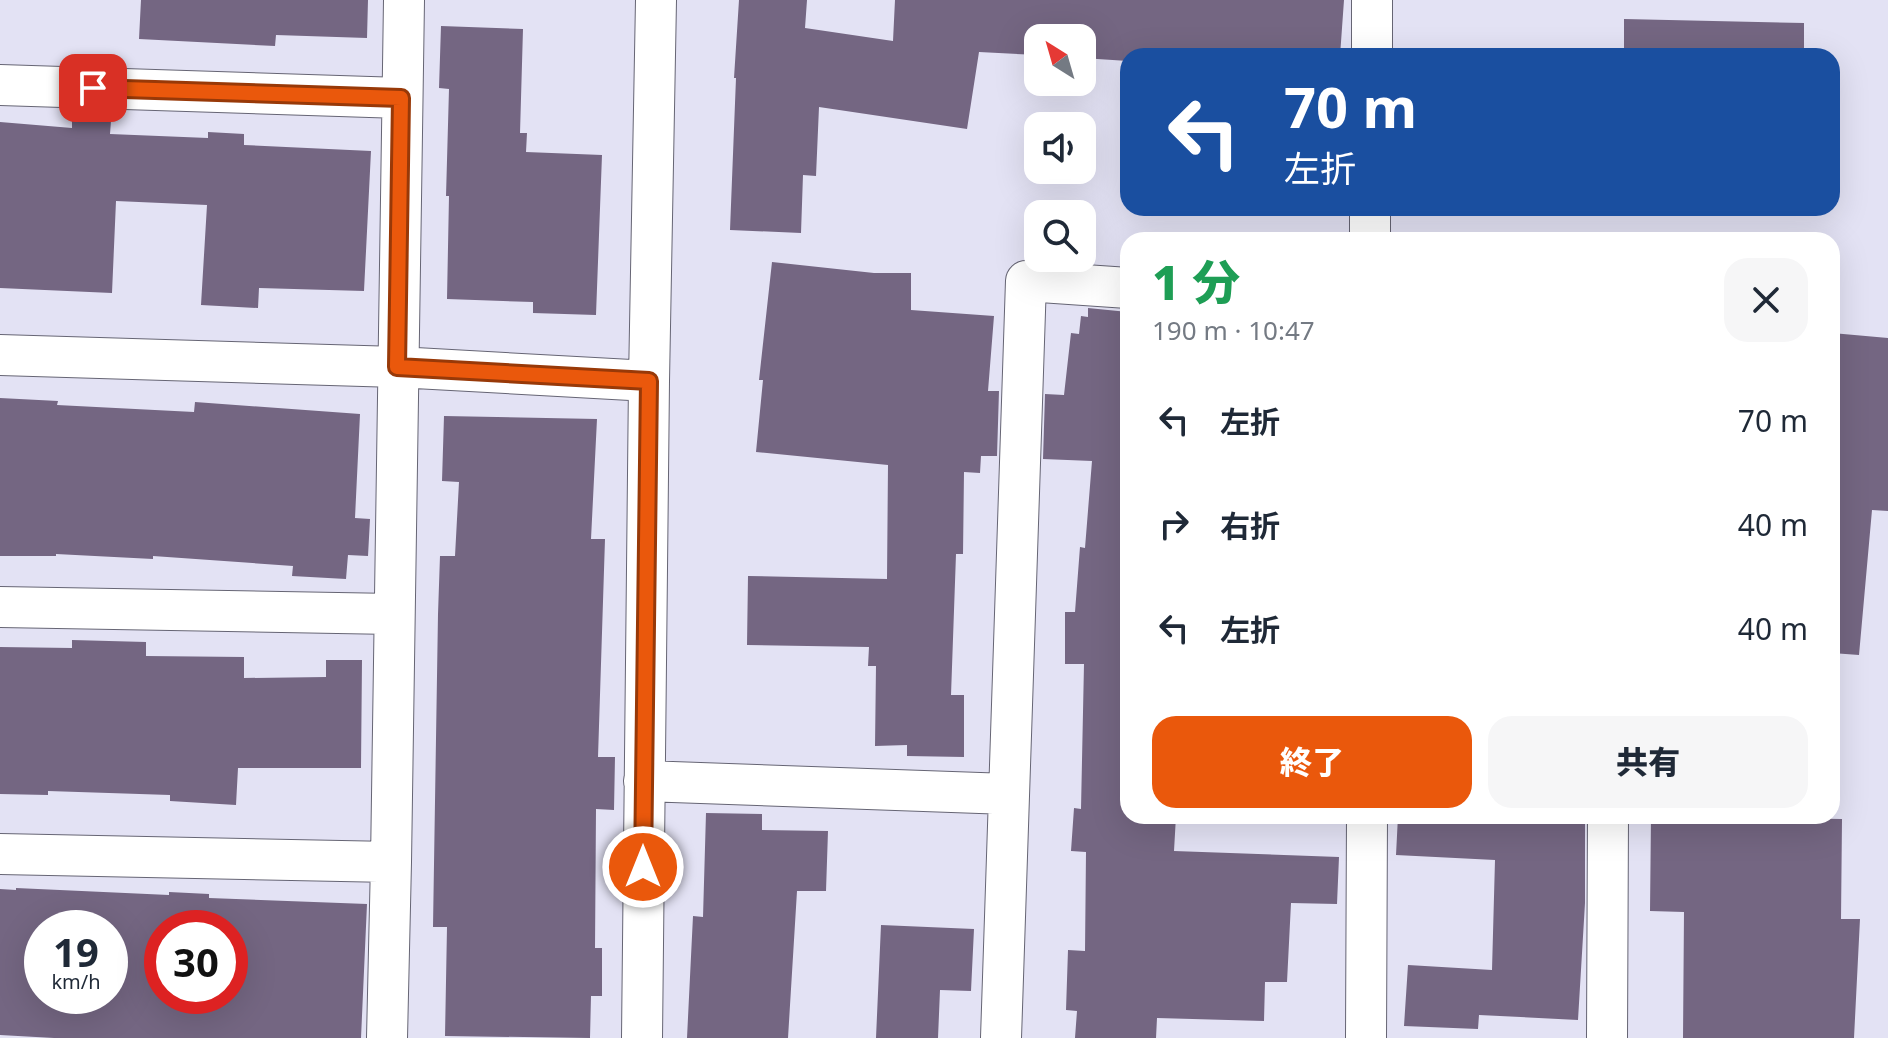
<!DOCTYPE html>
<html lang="ja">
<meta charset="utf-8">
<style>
:root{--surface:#fff;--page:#f6f6f7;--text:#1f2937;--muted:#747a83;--accent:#ea580c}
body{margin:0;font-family:"Noto Sans","Noto Sans JP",sans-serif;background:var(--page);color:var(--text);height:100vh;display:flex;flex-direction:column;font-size:30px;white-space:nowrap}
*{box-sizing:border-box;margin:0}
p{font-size:26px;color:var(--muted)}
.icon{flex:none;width:44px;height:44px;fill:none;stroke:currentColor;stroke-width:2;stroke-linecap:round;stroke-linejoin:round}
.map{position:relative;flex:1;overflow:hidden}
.details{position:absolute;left:1120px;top:232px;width:720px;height:592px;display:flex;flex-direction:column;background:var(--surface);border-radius:24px;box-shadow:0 8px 32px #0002}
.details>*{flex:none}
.banner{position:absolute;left:1120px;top:48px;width:720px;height:168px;border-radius:24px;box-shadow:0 8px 32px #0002;background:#1a4fa0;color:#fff;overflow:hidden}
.needle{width:52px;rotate:323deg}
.controls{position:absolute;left:1024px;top:24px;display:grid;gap:16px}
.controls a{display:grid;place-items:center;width:72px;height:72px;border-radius:16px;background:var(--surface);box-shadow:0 8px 32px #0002;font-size:40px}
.speed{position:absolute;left:24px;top:910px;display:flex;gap:16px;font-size:40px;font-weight:700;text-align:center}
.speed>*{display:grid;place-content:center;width:104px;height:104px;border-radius:50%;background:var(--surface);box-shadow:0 8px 32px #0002;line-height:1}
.speed small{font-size:20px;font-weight:400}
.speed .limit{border:12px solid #d22;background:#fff;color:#111}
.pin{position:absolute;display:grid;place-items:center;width:68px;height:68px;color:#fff;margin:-34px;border-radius:16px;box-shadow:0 4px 12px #0006}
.me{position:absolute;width:88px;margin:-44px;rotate:0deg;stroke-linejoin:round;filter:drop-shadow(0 0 6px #0008)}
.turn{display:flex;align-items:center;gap:28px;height:168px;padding:0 32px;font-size:36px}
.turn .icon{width:104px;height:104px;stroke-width:2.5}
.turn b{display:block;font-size:56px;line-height:68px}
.round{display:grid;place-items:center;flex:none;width:84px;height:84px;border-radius:24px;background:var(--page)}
.summary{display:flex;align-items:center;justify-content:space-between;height:136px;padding:0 32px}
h1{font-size:48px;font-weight:800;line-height:60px;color:#1e9e55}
.action{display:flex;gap:16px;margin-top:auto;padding:16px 32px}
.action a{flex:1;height:92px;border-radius:24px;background:var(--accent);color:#fff;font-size:32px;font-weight:800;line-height:92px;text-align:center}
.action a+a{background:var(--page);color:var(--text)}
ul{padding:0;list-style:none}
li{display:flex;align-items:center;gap:24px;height:104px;padding:0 32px}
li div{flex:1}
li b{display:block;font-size:30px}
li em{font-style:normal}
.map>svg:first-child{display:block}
</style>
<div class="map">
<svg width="1888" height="1038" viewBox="0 0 1888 1038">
<rect width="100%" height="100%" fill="#e3e2f4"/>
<path fill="#746682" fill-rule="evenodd" d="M141,0H368L367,38L276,35L275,46L139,39Z
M739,0H807L805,28L893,41L895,0H1344L1340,56L1133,53V56H1128V61L1082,58V38H1038V55L979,52L967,129L819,107L816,176L803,175L801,233L730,230L736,78H734Z
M1624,19L1804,23V56H1624Z
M441,26L523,29L520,133H527L526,152L602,155L596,315L533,313V302L447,299L449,196H446L449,89L439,88Z
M72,119L111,121L110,134L208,138V132L244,134V145L371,151L364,291L259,288L258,308L201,305L207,205L116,201L112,293L0,288V122L72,128Z
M772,262L874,273H911V310L994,316L988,391H999L997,456H981L980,473L964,472L963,554H956L951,695H964V757L907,756V745L875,746L876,666H868L869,647L747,645L748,576L887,579L888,465L756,452L763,380H759Z
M1088,308L1128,312V816H1176L1174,851L1339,857L1337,904L1291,903L1287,982H1265L1264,1021L1157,1018L1156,1038H1075L1077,1011L1066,1010L1068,950L1085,951L1086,852L1071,851L1074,808L1081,809L1084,664H1065V612H1075L1080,547L1085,548L1092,461L1043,459L1045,394L1064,395L1071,333L1079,334L1081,316L1088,317Z
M1832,333L1888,338V511L1872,510L1859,655L1832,653Z
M0,398L58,401L57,405L194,412L195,402L360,414L355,518L370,519L368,556L348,555L346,579L292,576L293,566L153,556V559L56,554V556H0Z
M444,416L597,419L591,539H605L598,757H615L614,810L596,809L595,948H602V996H591L590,1038L445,1036L447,927H433L438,614L440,556H455L459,482L442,481Z
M72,640L146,642V656L244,657V678L326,677V660H362L361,768H238L236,805L170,801V795L48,791V795L0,794V647L72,648Z
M706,813L762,814V830L828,831L826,891H797L788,1038H687L693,916L703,917Z
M1398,816H1534L1585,820V903L1578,1020L1479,1015L1478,1029L1404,1026L1408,965L1492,970L1495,860L1396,855Z
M1651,816L1842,819L1841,919H1860L1854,1038H1683L1684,912L1650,911Z
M16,888L169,895V892L209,894V898L367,904L361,1038H54L0,1035V889L16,890ZM42,928H110V996H42ZM162,928H230V996H162Z
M881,925L974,929L971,991L940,990L938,1038H876Z"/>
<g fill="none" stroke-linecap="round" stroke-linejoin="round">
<defs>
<path id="street" d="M1372,56V0
M0,85L401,98
M1370,240V208
M0,355L397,367L649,381
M0,607L393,614
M644,781L1008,794
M0,854L391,862
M387,1038L391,862L404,0
M642,1038L649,381L656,0
M1001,1038L1026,281L1128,288
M1366,1038L1367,816
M1607,1038L1608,816"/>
</defs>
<use href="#street" stroke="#666574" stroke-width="42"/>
<use href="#street" stroke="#fff" stroke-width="40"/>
</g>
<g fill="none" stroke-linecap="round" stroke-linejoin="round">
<defs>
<path id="route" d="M93,88L401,98L397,367L649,381L643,867"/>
</defs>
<use href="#route" stroke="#983908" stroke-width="20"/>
<use href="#route" stroke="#ea580c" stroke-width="14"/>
</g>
</svg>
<div class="controls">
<a><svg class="needle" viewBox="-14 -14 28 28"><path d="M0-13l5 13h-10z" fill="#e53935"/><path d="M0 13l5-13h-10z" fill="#747a83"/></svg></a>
<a><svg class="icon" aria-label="sound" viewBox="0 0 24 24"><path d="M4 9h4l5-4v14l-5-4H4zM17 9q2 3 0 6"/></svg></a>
<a><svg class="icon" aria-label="search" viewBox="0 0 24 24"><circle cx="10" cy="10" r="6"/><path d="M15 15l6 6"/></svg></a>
</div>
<div class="speed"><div>19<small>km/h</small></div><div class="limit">30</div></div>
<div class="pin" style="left:93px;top:88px;background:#d93025"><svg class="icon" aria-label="arrive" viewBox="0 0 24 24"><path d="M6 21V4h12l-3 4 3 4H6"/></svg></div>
<svg class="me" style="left:643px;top:867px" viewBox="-20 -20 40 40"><circle r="17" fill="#ea580c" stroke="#fff" stroke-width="3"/><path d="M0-11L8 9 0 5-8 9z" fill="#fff"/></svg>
<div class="banner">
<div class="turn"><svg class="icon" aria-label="left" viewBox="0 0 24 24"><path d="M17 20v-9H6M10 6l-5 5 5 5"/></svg><div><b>70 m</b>左折</div></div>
</div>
<section class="details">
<div class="summary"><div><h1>1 分</h1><p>190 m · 10:47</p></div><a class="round"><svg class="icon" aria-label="close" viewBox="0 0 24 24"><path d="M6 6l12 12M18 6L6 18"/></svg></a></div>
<ul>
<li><svg class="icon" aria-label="left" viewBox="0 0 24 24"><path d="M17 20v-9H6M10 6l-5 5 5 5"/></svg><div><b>左折</b></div><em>70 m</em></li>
<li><svg class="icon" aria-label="right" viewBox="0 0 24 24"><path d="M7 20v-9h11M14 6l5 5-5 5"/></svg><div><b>右折</b></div><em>40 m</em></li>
<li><svg class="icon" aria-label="left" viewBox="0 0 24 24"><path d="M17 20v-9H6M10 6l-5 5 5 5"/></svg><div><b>左折</b></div><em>40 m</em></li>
</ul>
<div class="action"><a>終了</a><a>共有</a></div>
</section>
</div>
